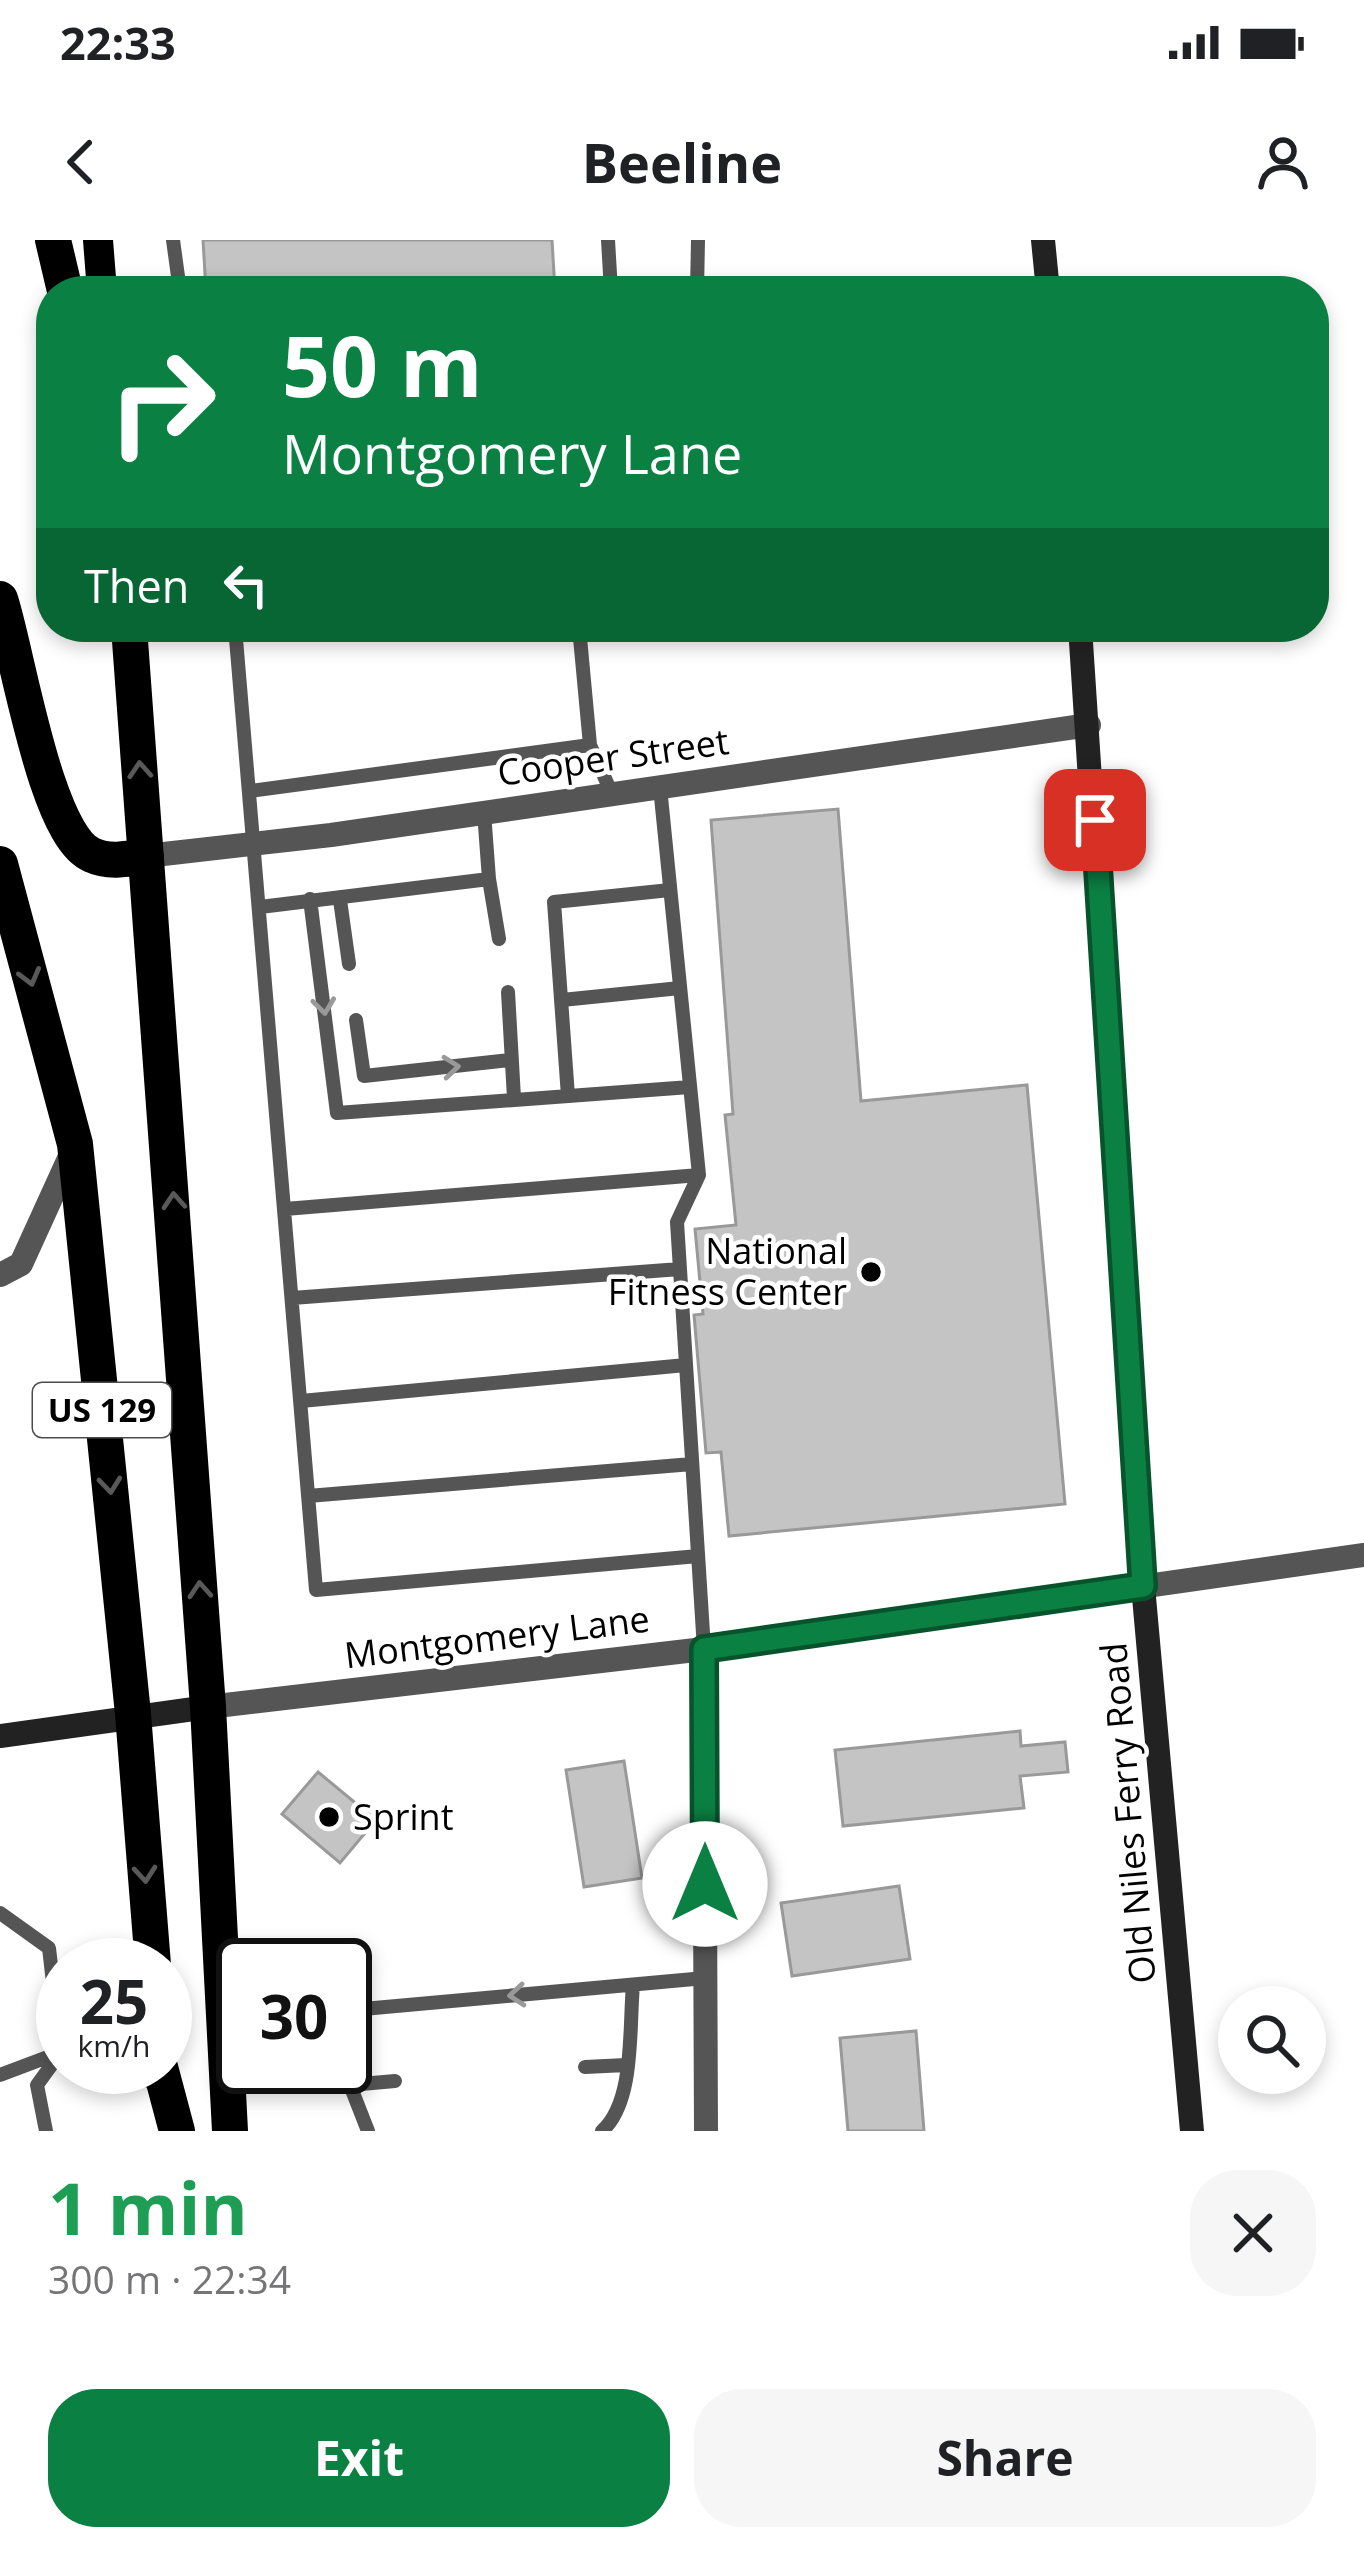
<!DOCTYPE html>
<meta charset="utf-8">
<style>
:root{--surface:#fff;--page:#f6f6f6;--text:#202124;--muted:#757577;--accent:#0b8043}
body{margin:0;font-family:"Open Sans",sans-serif;background:var(--page);color:var(--text);height:100vh;display:flex;flex-direction:column;font-size:45px;white-space:nowrap}
*{box-sizing:border-box;margin:0}
p{font-size:39px;color:var(--muted)}
.icon{flex:none;width:66px;height:66px;fill:none;stroke:currentColor;stroke-width:2;stroke-linecap:round;stroke-linejoin:round}
.map{position:relative;height:1891px;overflow:hidden}
.details{display:flex;flex-direction:column;background:var(--surface);flex:1}
.details>*{flex:none}
.banner{position:absolute;left:36px;top:36px;width:1293px;height:366px;border-radius:48px;box-shadow:0 6px 18px #0003;background:#0b8043;color:#fff;overflow:hidden}
.fabs{position:absolute;left:1218px;top:1746px;display:grid;gap:24px}
.fabs a{display:grid;place-items:center;width:108px;height:108px;border-radius:50%;background:var(--surface);box-shadow:0 6px 18px #0003;font-size:60px}
.speed{position:absolute;left:36px;top:1698px;display:flex;gap:24px;font-size:60px;font-weight:700;text-align:center}
.speed>*{display:grid;place-content:center;width:156px;height:156px;border-radius:50%;background:var(--surface);box-shadow:0 6px 18px #0003;line-height:1}
.speed small{font-size:30px;font-weight:400}
.speed .limit{border:6px solid #111;border-radius:18px;background:#fff;color:#111}
.pin{position:absolute;display:grid;place-items:center;width:102px;height:102px;color:#fff;margin:-51px;border-radius:24px;box-shadow:0 6px 18px #0006}
.me{position:absolute;width:132px;margin:-66px;rotate:0deg;stroke-linejoin:round;filter:drop-shadow(0 0 9px #0008)}
.turn{display:flex;align-items:center;gap:42px;height:252px;padding:0 48px;font-size:54px}
.turn .icon{width:156px;height:156px;stroke-width:2.5}
.turn b{display:block;font-size:84px;line-height:102px}
.then{display:flex;align-items:center;height:114px;padding:0 48px;background:#0003;gap:24px;font-size:45px}
.round{display:grid;place-items:center;flex:none;width:126px;height:126px;border-radius:48px;background:var(--page)}
.overview{display:flex;align-items:center;justify-content:space-between;height:204px;padding:0 48px}
h1{font-size:72px;font-weight:700;line-height:90px;color:#1e9e55}
.action{display:flex;gap:24px;margin-top:auto;padding:24px 48px}
.action a{flex:1;height:138px;border-radius:48px;background:var(--accent);color:#fff;font-size:48px;font-weight:700;line-height:138px;text-align:center}
.action a+a{background:var(--page);color:var(--text)}
.status{display:flex;justify-content:space-between;align-items:center;height:84px;padding:0 60px;background:var(--surface);direction:ltr}
.status svg{height:33px;fill:currentColor}
header{display:flex;justify-content:space-between;align-items:center;height:156px;padding:0 48px;background:var(--surface);font-size:54px;font-weight:700}
.map>svg:first-child{display:block}
</style>
<div class="status"><b>22:33</b><svg viewBox="0 0 49 12"><path d="M0 12V9h3v3zM5 12V6h3v6zM10 12V3h3v9zM15 12V0h3v12zM26 1h20v11H26zM47 4h2v5h-2z"/></svg></div>
<header><svg class="icon" aria-label="back" viewBox="0 0 24 24"><path d="M15 5l-7 7 7 7"/></svg>Beeline<svg class="icon" aria-label="person" viewBox="0 0 24 24"><circle cx="12" cy="8" r="4"/><path d="M4 21q1-7 8-7t8 7"/></svg></header>
<div class="map">
<svg width="1364" height="1891" viewBox="0 0 1364 1891">
<rect width="100%" height="100%" fill="#fff"/>
<path fill="#c4c4c4" stroke="#999" stroke-width="3" d="M203,0H552L555,51H206Z
M838,569L861,861L1027,845L1065,1264L729,1296L721,1212L706,1213L694,1075L703,1074L695,989L736,985L725,875L733,874L711,580Z
M1020,1491L1021,1506L1065,1502L1068,1532L1020,1536L1024,1568L843,1586L835,1510Z
M624,1521L642,1638L584,1647L566,1530Z
M318,1532L376,1580L340,1623L282,1574Z
M899,1646L910,1719L792,1736L781,1663Z
M916,1791L924,1891H848L840,1798Z"/>
<g fill="none" stroke-linecap="round" stroke-linejoin="round">
<path stroke="#555" stroke-width="14" d="M173,0L180,51
M608,0L611,51
M697,51L698,0
M235,387L316,1350L698,1316
M579,387L590,505L612,554
M660,547L699,935L677,982L704,1409
M250,551L590,505
M489,639L499,699
M310,659L337,873L690,847
M340,660L349,724
M260,667L489,639L484,572
M508,752L514,858
M562,760L680,748
M356,780L364,836L510,820
M568,856L554,662L670,650
M285,969L699,935
M292,1058L680,1029
M301,1161L686,1125
M308,1256L692,1224
M0,1673L49,1708L61,1812L37,1845L46,1891
M345,1779L352,1770L705,1738
M109,1827L160,1845
M337,1827L350,1845L395,1841
M585,1827L626,1825
M0,1835L61,1812
M350,1845L368,1891
M602,1891C635,1862 629,1788 633,1745"/>
<path stroke="#555" stroke-width="24" d="M146,616L331,595L1089,485
M0,1035L21,1024L72,912
M704,1409L706,1891
M208,1467L704,1409L1364,1315"/>
<path stroke="#222" stroke-width="24" d="M1043,0L1048,51
M1080,387L1143,1346L1192,1891
M0,1496L208,1467"/>
<path stroke="#000" stroke-width="30" d="M98,0L102,51"/>
<path stroke="#000" stroke-width="36" d="M53,0L65,51
M0,359C17,410 45,596 92,615C109,623 128,619 146,616
M129,387L208,1467L230,1891
M0,624L75,904L133,1474L153,1725
M160,1827L177,1891"/>
</g>
<defs><path id="oneway-chevron" d="M-2-3.5L2.5 0L-2 3.5" fill="none" stroke-width="1.6" stroke-linecap="round" stroke-linejoin="round" transform="scale(3)"/></defs>
<g stroke="#595959">
<use href="#oneway-chevron" transform="translate(140 530) rotate(-94)"/>
<use href="#oneway-chevron" transform="translate(30 737) rotate(75)"/>
<use href="#oneway-chevron" transform="translate(174 961) rotate(-94)"/>
<use href="#oneway-chevron" transform="translate(110 1245) rotate(84)"/>
<use href="#oneway-chevron" transform="translate(200 1350) rotate(-94)"/>
<use href="#oneway-chevron" transform="translate(145 1634) rotate(85)"/>
</g>
<g stroke="#999">
<use href="#oneway-chevron" transform="translate(324 766) rotate(83)"/>
<use href="#oneway-chevron" transform="translate(451 827) rotate(-6)"/>
<use href="#oneway-chevron" transform="translate(517 1755) rotate(175)"/>
</g>
<g fill="none" stroke-linecap="round" stroke-linejoin="round">
<defs>
<path id="route" d="M705,1644L704,1409L1143,1346L1095,580"/>
</defs>
<use href="#route" stroke="#07532c" stroke-width="30"/>
<use href="#route" stroke="#0b8043" stroke-width="21"/>
</g>
<g fill="#000" stroke="#fff" stroke-width="4.5">
<circle cx="871" cy="1032" r="12"/>
<circle cx="329" cy="1577" r="12"/>
</g>
<g text-anchor="middle" stroke-width="9" stroke-linejoin="round" paint-order="stroke">
<rect fill="#fff" stroke="#4c4c4c" stroke-width="3" x="33" y="1143" width="138" height="54" rx="9"/>
<g font-size="33" font-weight="bold" fill="#000">
<text x="102" y="1182">US 129</text>
</g>
<g font-size="36" fill="#000" stroke="#fff">
<text transform="translate(613 517) rotate(-8)" y="13">Cooper Street</text>
<text transform="translate(497 1397) rotate(-7)" y="13">Montgomery Lane</text>
<text transform="translate(1128 1573) rotate(-95)" y="13">Old Niles Ferry Road</text>
</g>
<g font-size="36" fill="#000" stroke="#fff" text-anchor="end">
<text x="847" y="1024">National<tspan x="847" dy="41">Fitness Center</tspan></text>
<text x="353" y="1590" text-anchor="start">Sprint</text>
</g>
</g>
</svg>
<div class="fabs">
<a><svg class="icon" aria-label="search" viewBox="0 0 24 24"><circle cx="10" cy="10" r="6"/><path d="M15 15l6 6"/></svg></a>
</div>
<div class="speed"><div>25<small>km/h</small></div><div class="limit">30</div></div>
<div class="pin" style="left:1095px;top:580px;background:#d93025"><svg class="icon" aria-label="arrive" viewBox="0 0 24 24"><path d="M6 21V4h12l-3 4 3 4H6"/></svg></div>
<svg class="me" style="left:705px;top:1644px" viewBox="-20 -20 40 40"><circle r="19" fill="#fff"/><path d="M0-13L10 11 0 6-10 11z" fill="#0b8043"/></svg>
<div class="banner">
<div class="turn"><svg class="icon" aria-label="right" viewBox="0 0 24 24"><path d="M7 20v-9h11M14 6l5 5-5 5"/></svg><div><b>50 m</b>Montgomery Lane</div></div>
<div class="then">Then<svg class="icon" aria-label="left" viewBox="0 0 24 24"><path d="M17 20v-9H6M10 6l-5 5 5 5"/></svg></div>
</div>
</div>
<section class="details">
<div class="overview"><div><h1>1 min</h1><p>300 m · 22:34</p></div><a class="round"><svg class="icon" aria-label="close" viewBox="0 0 24 24"><path d="M6 6l12 12M18 6L6 18"/></svg></a></div>
<div class="action"><a>Exit</a><a>Share</a></div>
</section>
